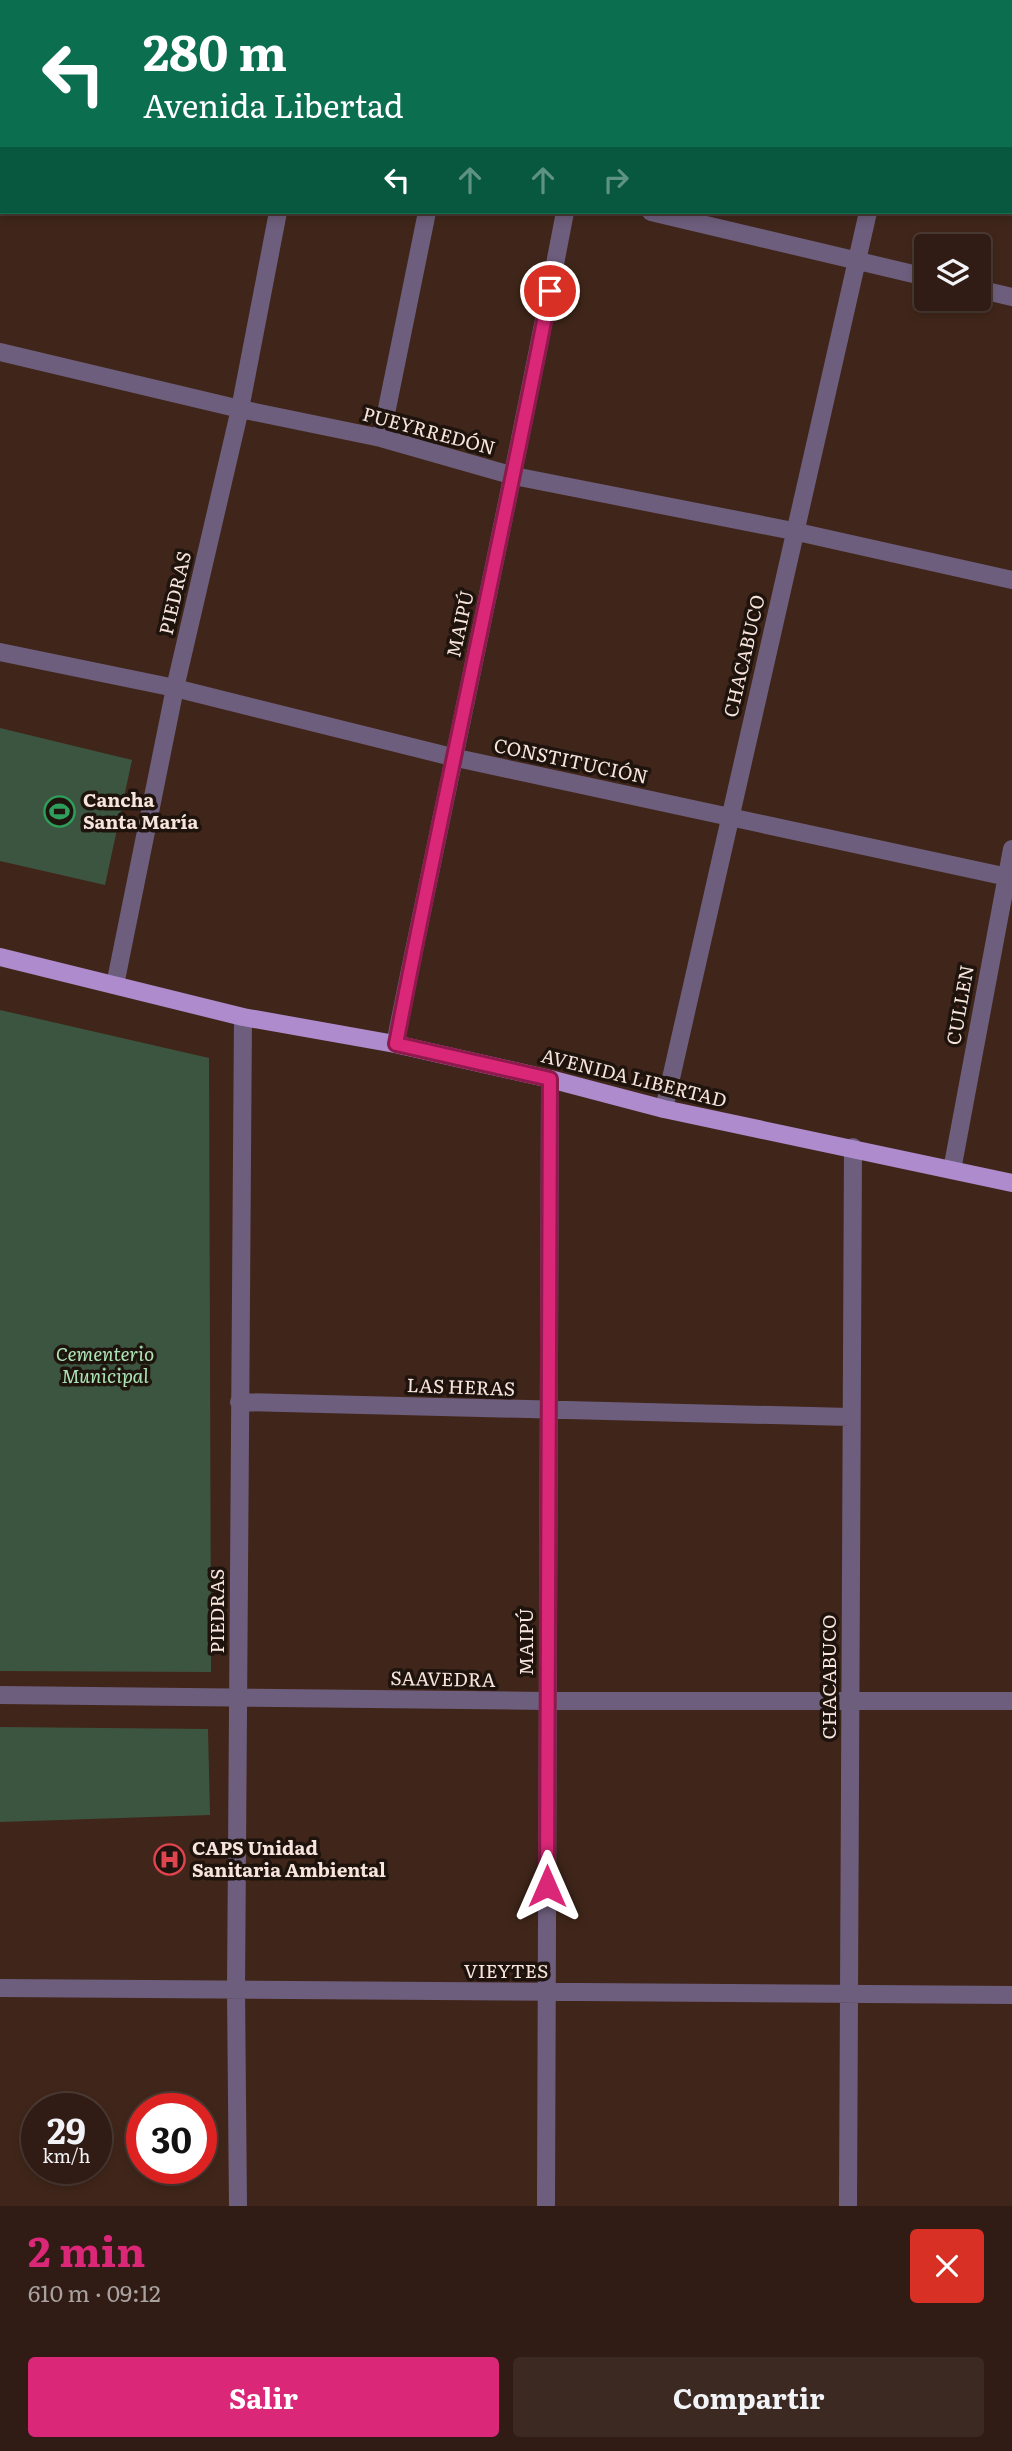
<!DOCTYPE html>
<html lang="es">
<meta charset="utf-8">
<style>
:root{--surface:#301c14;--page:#3c2922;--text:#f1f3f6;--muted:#a8a1a0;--line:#4b3a34;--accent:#db2777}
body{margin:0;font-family:Literata,serif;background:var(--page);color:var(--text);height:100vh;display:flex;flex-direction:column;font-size:26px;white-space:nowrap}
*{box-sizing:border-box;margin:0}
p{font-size:23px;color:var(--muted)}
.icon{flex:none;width:38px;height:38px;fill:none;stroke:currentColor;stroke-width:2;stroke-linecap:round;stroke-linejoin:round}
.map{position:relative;height:2206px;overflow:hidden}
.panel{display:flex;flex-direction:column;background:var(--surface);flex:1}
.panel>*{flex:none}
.banner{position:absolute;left:0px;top:0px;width:1013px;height:214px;box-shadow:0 4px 10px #0003,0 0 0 2px var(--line);background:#0b6e4f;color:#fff;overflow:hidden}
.controls{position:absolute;left:914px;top:234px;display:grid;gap:14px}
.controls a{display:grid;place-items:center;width:77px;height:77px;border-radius:7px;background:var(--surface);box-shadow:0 4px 10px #0003,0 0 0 2px var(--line);font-size:35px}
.speed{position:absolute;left:21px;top:2093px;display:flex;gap:14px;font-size:35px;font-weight:700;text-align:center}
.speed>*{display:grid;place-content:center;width:91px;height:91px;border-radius:50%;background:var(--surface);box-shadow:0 4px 10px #0003,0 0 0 2px var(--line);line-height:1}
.speed small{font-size:18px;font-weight:400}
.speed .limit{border:10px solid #d22;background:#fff;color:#111}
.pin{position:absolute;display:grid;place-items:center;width:60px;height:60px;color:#fff;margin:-30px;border:4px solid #fff;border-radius:50%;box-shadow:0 2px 7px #0007}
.me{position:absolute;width:77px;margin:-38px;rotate:0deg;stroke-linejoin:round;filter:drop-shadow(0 0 5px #0008)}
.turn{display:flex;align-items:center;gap:24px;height:147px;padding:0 28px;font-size:32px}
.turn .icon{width:91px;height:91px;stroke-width:2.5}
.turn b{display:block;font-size:49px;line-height:60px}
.lanes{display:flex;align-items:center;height:66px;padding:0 28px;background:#0003;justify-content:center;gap:35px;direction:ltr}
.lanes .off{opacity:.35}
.round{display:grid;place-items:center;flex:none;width:74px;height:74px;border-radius:7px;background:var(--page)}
.headline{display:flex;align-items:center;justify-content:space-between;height:119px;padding:0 28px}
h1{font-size:42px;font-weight:700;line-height:52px;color:var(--accent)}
.button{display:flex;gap:14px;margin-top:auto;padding:14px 28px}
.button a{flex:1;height:80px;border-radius:7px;background:var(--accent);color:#fff;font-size:28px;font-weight:700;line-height:80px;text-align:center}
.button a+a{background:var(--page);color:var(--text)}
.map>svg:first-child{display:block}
</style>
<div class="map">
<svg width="1012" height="2206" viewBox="0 0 1012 2206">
<rect width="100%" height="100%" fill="#40261a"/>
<path fill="#3c5540" d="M0,728L132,760L105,885L0,861Z
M0,1010L209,1058L211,1672L0,1671Z
M0,1727L208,1729L210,1815L0,1822Z"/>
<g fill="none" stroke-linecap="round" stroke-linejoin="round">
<path stroke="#6e5e7d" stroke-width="18" d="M989,0L997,2
M37,2V0
M322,2L323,0
M613,2L614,0
M911,2V0
M0,68L2,69
M0,177L2,169
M651,212L926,277
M978,289L1012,297
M0,352L240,409L381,438L514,476L793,531L1012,580
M381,438L427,212
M0,652L175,688L452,757L1012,878
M115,985L175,688L240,409L278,212
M395,1044C451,766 512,490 565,212
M664,1109L868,212
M952,1170L1012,849
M239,1402L850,1417
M0,1695L547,1701H1012
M0,1988L1012,1995
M238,2206L236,1990L243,1017
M546,2206L550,1079
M848,2206L853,1147"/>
<path stroke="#ad8bcd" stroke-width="18" d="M0,957L243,1017L395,1044L550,1079L664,1109L1012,1183"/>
</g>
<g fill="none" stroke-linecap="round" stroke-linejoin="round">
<defs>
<path id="route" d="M547,1886L550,1079L396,1044C444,793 501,543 550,291"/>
</defs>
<use href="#route" stroke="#8e194d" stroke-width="18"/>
<use href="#route" stroke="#db2777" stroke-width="12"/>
</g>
<defs>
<symbol id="stadium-ring" viewBox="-11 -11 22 22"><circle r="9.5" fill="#1e130d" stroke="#2e9e5b" stroke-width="1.5"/><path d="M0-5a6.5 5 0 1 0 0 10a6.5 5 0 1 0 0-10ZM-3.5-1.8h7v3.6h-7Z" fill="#2e9e5b"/></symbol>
<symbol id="hospital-ring" viewBox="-11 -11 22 22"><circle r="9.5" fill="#1e130d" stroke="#e0444e" stroke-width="1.5"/><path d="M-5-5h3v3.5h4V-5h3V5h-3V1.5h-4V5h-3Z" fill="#e0444e"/></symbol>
</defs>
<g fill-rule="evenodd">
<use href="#stadium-ring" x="42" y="794" width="35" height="35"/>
<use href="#hospital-ring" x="152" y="1842" width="35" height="35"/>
</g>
<g text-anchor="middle" stroke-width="7" stroke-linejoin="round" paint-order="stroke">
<g font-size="19" fill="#f7e5dd" stroke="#1e130d">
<text transform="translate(429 431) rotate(15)" y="7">PUEYRREDÓN</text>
<text transform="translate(175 593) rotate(-77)" y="7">PIEDRAS</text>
<text transform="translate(460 624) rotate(-78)" y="7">MAIPÚ</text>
<text transform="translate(744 656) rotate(-77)" y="7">CHACABUCO</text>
<text transform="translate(571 761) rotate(12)" y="7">CONSTITUCIÓN</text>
<text transform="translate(960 1005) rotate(-80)" y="7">CULLEN</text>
<text transform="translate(634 1078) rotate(14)" y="7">AVENIDA LIBERTAD</text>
<text transform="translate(461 1387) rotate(2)" y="7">LAS HERAS</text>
<text transform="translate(217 1611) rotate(-90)" y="7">PIEDRAS</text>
<text transform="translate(526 1642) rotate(-90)" y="7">MAIPÚ</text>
<text transform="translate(829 1677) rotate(-90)" y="7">CHACABUCO</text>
<text transform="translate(443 1679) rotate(1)" y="7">SAAVEDRA</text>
<text x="506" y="1978">VIEYTES</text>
</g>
<g font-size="19" font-weight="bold" fill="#f7e5dd" stroke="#1e130d" text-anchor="start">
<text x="83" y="807">Cancha<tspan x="83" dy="22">Santa María</tspan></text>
<text x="192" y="1855">CAPS Unidad<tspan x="192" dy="22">Sanitaria Ambiental</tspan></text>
</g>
<g font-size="19" font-style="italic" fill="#ace5b5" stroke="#1e130d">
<text x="105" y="1361">Cementerio<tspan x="105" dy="22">Municipal</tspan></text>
</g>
</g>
</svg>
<div class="controls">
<a><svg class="icon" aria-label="layers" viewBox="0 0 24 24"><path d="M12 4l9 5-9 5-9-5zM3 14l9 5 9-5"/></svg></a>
</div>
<div class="speed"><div>29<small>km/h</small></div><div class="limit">30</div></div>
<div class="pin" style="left:550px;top:291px;background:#d93025"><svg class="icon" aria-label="arrive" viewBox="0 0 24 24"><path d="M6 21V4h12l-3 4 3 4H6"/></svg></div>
<svg class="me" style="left:547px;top:1886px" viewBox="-20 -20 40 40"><path d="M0-17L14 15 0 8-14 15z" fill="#db2777" stroke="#fff" stroke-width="4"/></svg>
<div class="banner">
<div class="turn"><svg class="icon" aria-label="left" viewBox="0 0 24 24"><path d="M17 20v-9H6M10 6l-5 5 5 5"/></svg><div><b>280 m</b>Avenida Libertad</div></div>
<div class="lanes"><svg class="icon" aria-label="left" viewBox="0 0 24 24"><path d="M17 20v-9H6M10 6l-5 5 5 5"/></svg><svg class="icon off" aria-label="ahead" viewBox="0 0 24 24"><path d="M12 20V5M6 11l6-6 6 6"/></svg><svg class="icon off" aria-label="ahead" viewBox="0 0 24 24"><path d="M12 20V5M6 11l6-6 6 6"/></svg><svg class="icon off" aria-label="right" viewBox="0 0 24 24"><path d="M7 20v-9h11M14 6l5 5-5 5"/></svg></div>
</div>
</div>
<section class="panel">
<div class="headline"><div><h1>2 min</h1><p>610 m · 09:12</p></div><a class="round" style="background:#d93025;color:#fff"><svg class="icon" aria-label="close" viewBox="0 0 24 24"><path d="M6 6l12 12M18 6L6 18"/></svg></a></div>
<div class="button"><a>Salir</a><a>Compartir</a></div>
</section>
